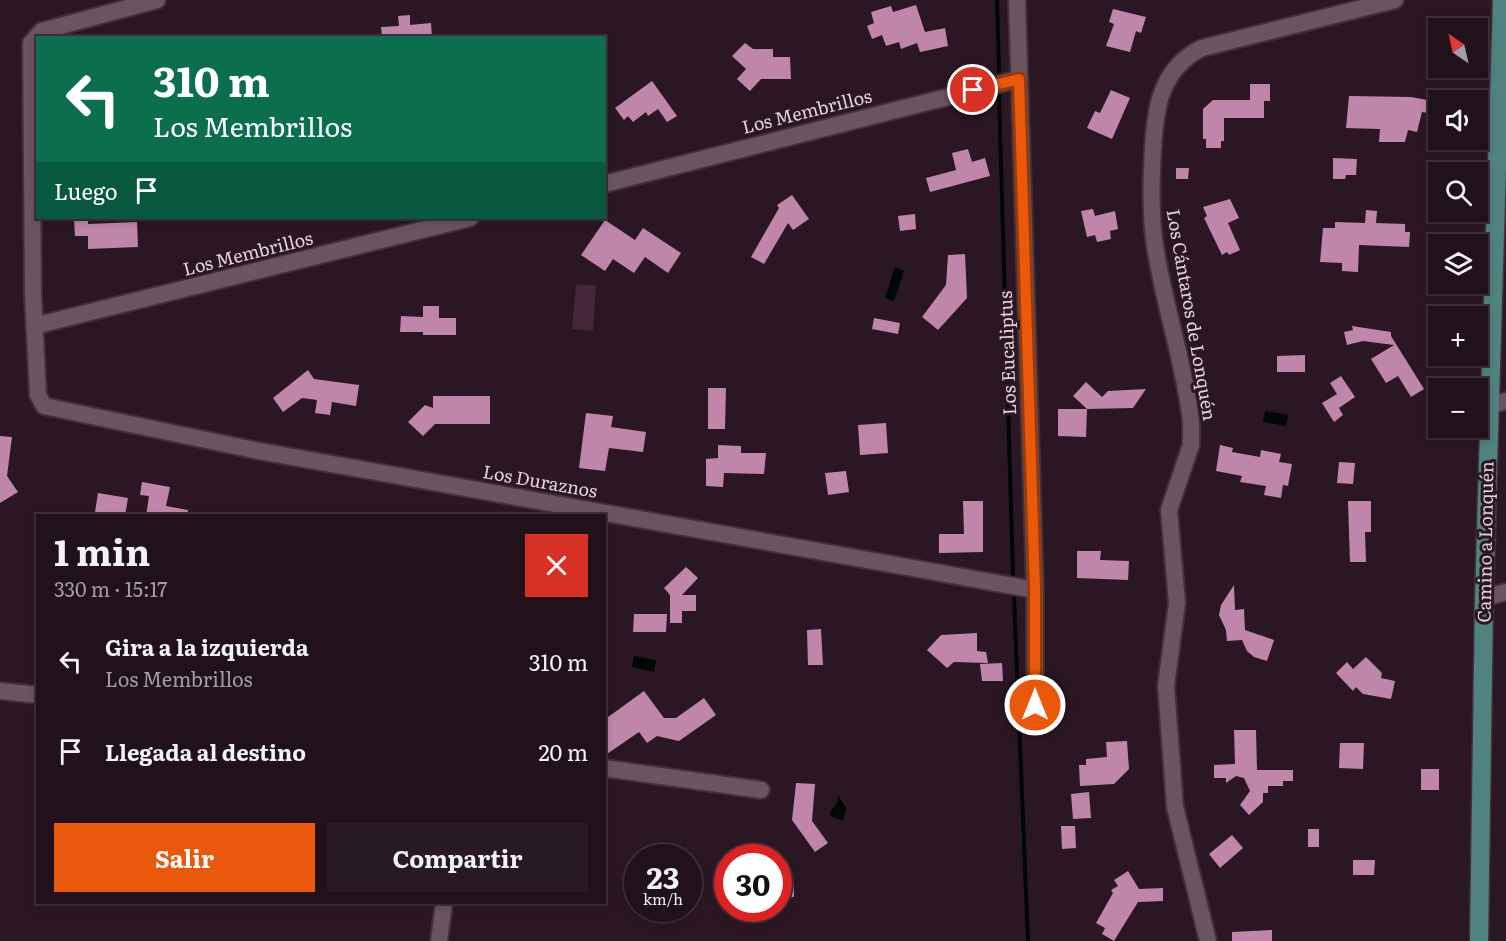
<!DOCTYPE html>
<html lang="es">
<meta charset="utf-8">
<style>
:root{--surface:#20111a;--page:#281a23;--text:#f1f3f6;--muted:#a29da2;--line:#3d3139;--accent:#ea580c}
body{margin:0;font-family:Literata,serif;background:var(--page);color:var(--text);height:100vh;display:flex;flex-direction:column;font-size:22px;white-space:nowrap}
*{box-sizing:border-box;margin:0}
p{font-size:20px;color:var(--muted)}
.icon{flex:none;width:33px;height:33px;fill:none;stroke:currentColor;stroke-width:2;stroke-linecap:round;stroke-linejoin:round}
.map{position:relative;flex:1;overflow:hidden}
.details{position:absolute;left:36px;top:514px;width:570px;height:390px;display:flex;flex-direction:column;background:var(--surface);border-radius:0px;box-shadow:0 3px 9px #0003,0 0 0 2px var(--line)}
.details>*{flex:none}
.top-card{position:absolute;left:36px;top:36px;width:570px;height:183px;border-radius:0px;box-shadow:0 3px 9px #0003,0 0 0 2px var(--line);background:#0b6e4f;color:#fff;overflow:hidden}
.needle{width:39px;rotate:326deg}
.controls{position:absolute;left:1428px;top:18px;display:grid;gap:12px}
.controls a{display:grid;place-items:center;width:60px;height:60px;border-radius:0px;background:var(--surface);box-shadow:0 3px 9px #0003,0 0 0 2px var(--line);font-size:30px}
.speed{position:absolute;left:624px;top:844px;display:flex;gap:12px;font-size:30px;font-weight:700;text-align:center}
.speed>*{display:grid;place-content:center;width:78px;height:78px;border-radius:50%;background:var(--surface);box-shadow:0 3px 9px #0003,0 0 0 2px var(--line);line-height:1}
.speed small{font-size:15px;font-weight:400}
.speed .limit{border:9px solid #d22;background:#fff;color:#111}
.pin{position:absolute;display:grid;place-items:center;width:51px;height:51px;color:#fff;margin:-26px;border:3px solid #fff;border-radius:50%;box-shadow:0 2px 6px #0007}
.me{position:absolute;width:66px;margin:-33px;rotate:0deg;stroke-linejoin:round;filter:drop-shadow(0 0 4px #0008)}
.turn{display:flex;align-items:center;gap:21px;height:126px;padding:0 18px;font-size:27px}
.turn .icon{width:78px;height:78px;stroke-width:2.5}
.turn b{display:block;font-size:42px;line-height:51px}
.then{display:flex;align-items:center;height:57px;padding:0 18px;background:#0003;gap:12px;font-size:22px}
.round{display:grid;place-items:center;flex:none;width:63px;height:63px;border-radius:0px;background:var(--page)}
.summary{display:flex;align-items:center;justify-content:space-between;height:102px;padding:0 18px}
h1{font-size:36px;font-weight:700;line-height:45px}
.action{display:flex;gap:12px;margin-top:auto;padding:12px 18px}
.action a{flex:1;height:69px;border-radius:0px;background:var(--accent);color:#fff;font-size:24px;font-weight:700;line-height:69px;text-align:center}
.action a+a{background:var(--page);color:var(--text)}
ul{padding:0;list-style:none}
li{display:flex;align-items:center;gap:18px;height:90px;padding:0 18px}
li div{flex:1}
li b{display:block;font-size:22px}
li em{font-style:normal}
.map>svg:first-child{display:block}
</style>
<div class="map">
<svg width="1506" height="941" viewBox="0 0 1506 941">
<rect width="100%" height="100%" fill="#2b1723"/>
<path fill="#442739" d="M576,284L596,286L593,331L572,329Z"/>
<path fill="#000806" d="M895,267L904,271L894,301L885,298Z
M1265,411L1288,415L1286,426L1263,422Z
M634,656L656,660L654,672L632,667Z
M838,795L846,808L843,821L830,816V812L837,803Z"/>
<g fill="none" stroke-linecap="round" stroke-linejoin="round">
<path stroke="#000806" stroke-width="4" d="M997,0L999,72
M999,95L1013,575
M1014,598L1028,941"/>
</g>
<path fill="#bf86a9" d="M916,5L925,32L945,28L948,46L920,52L917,43L901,49L899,42L886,46L882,35L872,39L867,26L874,23L871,12L891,6L893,12Z
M1113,9L1146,17L1141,33L1136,31L1130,52L1106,46L1114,24L1109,22Z
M410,15V25L431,23L432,38L382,37L381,27L399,26L398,16Z
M745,43L753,49H773V57H790L791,79H761L750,91L737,79L746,69L732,56Z
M652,81L677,116L667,122L658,109L648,116L646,112L633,122L628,116L624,120L615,108Z
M1250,84H1270V101H1264V118H1224V141H1221V148H1206V139H1203V109L1213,100H1250Z
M1111,90L1130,98L1112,139L1087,128L1095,111L1100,113Z
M1349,96L1411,97L1438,102L1434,114L1422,112L1417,132L1408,130L1405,142H1379L1380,129L1346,128Z
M968,149L972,162L985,158L990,176L930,192L926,178L956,170L952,153Z
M1333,158L1357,159L1356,175H1346L1345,179H1333Z
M1176,168H1189L1188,179H1176Z
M792,195L809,219L793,230L788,223L764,264L751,257L779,208L777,205Z
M1230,199L1239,218L1228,223L1240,250L1229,255L1227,252L1222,255L1204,218L1207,216L1203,207Z
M1093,209L1095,216L1115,211L1118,229L1110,231L1111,239L1097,242L1095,235L1087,237L1081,211Z
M1366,210L1377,211L1376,223L1405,224V232H1410L1409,247L1359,245L1358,272L1342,271V263L1320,262L1323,228H1335V222L1365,223Z
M915,214L916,229L900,231L898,216Z
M74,218H88V224L137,222L138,247L88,249V236H75Z
M605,220L635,240L643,228L681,253L668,273L645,257L634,273L613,259L605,271L581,255Z
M965,254L967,298L938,330L922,317L946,285L948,255Z
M423,306H439V318H456V335H423V332H400L401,316L423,317Z
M874,318L900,323L898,334L872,329Z
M1352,326L1391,332V336L1424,389L1411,397L1398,376L1386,383L1371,359L1394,345L1363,341L1347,345L1344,332L1353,330Z
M1305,355V372H1277V356Z
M308,370L314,379L359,385L356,406L332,402L330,415L315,413L317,400L302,398L283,412L273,398Z
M1341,376L1355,397L1339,408L1343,415L1334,422L1322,403L1337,394L1330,383Z
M1086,382L1102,397L1108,391L1146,389L1133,408L1087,409L1073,396Z
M708,388H726L725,429H708Z
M433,396H490V424H435L423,436L408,422L425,405L433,408Z
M1058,409H1087L1086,437L1058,436Z
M586,413L613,416L611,427L646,432L643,452L609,448L605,471L579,468Z
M886,423L888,453L860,455L858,425Z
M0,436L12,437L7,476L18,492L0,503Z
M718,445L741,446V453H766L764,474L724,473L723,487L706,486V459L718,458Z
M1220,445L1233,448L1232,452L1260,457L1261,450L1281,454L1279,462L1292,464L1288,486L1283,485L1281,498L1264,495L1266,486L1240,482L1242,476L1216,471Z
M1339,462L1355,463L1353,484L1337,483Z
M846,471L849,492L828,495L825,473Z
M142,482L170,487L166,506L188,510L187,516H146L149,496L140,495Z
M98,493L128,498L125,516L95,512Z
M963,501H983V552L939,553V534H964Z
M1348,501H1371V532H1365L1366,562H1350Z
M1077,551H1101L1100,560L1129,561L1128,580L1077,578Z
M686,567L698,578L682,595H696V611H682V623H670V595L664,588Z
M1234,585L1235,610L1244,609L1245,630L1274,640L1267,661L1254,657L1247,651L1242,640L1227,641L1226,630L1219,615L1221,605Z
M634,614H667L666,632H633Z
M821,629L823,665H808L807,630Z
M977,633V651L986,652L988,663L954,662L947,668L927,650L941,635Z
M1366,657L1382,673L1381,678L1395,681L1391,699L1363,694L1356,687L1353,691L1336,673L1347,662L1353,669Z
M1002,663L1003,681H982L980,664Z
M644,691L664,718H676L704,698L716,715L679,741L657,736L647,743L639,732L604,756V720Z
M1234,730H1256L1257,770H1293V781H1283V786H1268V793H1263V802L1249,815L1240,805L1250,791L1244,778L1236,776L1226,783V778H1214V765L1235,764Z
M1127,741L1129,769L1114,784L1080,786L1079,765H1086V759L1107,757L1106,742Z
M1340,743H1364L1363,769L1339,768Z
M1421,769H1439V790H1421Z
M796,783L815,784L812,821L828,843L815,852L792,820Z
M1089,792L1091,818L1073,819L1071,794Z
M1061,826H1075L1076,848L1062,849Z
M1308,829H1319V847H1308Z
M1232,835L1243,848L1220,868L1209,854Z
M678,847V858H643V849Z
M1353,860H1375L1374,875H1353Z
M1128,871L1139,889L1163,888V901L1138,902L1114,941L1102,934L1105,928L1096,923L1113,893L1111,890L1118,886L1114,880Z
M778,881H794V897H778Z
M1272,930V941H1232V932Z"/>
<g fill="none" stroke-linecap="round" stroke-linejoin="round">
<defs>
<path id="minor" d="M157,0L42,31L31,43L33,295L38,395L44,406L254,450L1035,590
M1017,0L1035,590V705
M604,184L1019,79
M34,326L470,218
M1489,406L1506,401
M1484,598L1506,592
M0,691L38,695
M604,768L761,790
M439,941L444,903
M1208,941L1175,807L1166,686L1177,603L1169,510L1191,445V421C1184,362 1164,305 1155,246C1150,214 1151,181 1153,149C1155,108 1161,68 1202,48L1395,0"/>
<path id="major" d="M1479,941L1484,598L1502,0"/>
</defs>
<use href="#minor" stroke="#403139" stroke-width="20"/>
<use href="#major" stroke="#403139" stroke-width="21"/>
<use href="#minor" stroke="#6c5362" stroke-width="16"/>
<use href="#major" stroke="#508280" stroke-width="18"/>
</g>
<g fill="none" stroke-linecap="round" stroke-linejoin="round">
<defs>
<path id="route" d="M973,90L1019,79L1035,590V705"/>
</defs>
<use href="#route" stroke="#983908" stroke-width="15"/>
<use href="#route" stroke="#ea580c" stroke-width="10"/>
</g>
<g text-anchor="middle" stroke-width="6" stroke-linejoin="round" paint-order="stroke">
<g font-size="18" fill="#e1d2da" stroke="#2b1723">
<text transform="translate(807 112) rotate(-14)" y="6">Los Membrillos</text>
<text transform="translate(248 254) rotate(-14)" y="6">Los Membrillos</text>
<text transform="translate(1191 315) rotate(80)" y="6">Los Cántaros de Lonquén</text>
<text transform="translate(1008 353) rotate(-92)" y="6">Los Eucaliptus</text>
<text transform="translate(540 482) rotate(10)" y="6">Los Duraznos</text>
<text transform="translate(1486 542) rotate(-89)" y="6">Camino a Lonquén</text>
</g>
</g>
</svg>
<div class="controls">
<a><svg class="needle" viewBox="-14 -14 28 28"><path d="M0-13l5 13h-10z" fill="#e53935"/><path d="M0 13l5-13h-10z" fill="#a29da2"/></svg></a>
<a><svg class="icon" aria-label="sound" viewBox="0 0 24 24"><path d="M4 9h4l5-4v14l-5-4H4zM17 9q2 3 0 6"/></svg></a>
<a><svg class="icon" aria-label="search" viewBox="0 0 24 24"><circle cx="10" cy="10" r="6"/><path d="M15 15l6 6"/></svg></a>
<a><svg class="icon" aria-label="layers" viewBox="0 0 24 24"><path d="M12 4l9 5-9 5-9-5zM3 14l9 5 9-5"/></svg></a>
<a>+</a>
<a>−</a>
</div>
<div class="speed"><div>23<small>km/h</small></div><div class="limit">30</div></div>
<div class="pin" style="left:973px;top:90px;background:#d93025"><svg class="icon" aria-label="arrive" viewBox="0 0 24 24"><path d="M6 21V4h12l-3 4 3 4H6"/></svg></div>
<svg class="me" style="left:1035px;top:705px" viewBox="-20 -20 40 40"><circle r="17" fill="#ea580c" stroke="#fff" stroke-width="3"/><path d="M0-11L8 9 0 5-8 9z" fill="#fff"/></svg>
<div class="top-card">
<div class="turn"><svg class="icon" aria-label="left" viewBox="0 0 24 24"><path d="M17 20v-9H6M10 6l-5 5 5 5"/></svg><div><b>310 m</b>Los Membrillos</div></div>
<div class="then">Luego<svg class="icon" aria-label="arrive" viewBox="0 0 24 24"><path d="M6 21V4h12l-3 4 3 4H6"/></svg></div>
</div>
<section class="details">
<div class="summary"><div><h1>1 min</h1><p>330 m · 15:17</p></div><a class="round" style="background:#d93025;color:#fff"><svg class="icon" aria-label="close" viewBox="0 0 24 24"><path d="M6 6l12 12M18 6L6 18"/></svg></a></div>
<ul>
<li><svg class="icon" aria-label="left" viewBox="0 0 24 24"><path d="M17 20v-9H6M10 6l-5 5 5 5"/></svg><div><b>Gira a la izquierda</b><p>Los Membrillos</p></div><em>310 m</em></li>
<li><svg class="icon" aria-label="arrive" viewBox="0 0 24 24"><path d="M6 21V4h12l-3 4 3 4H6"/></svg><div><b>Llegada al destino</b></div><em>20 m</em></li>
</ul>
<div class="action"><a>Salir</a><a>Compartir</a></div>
</section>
</div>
